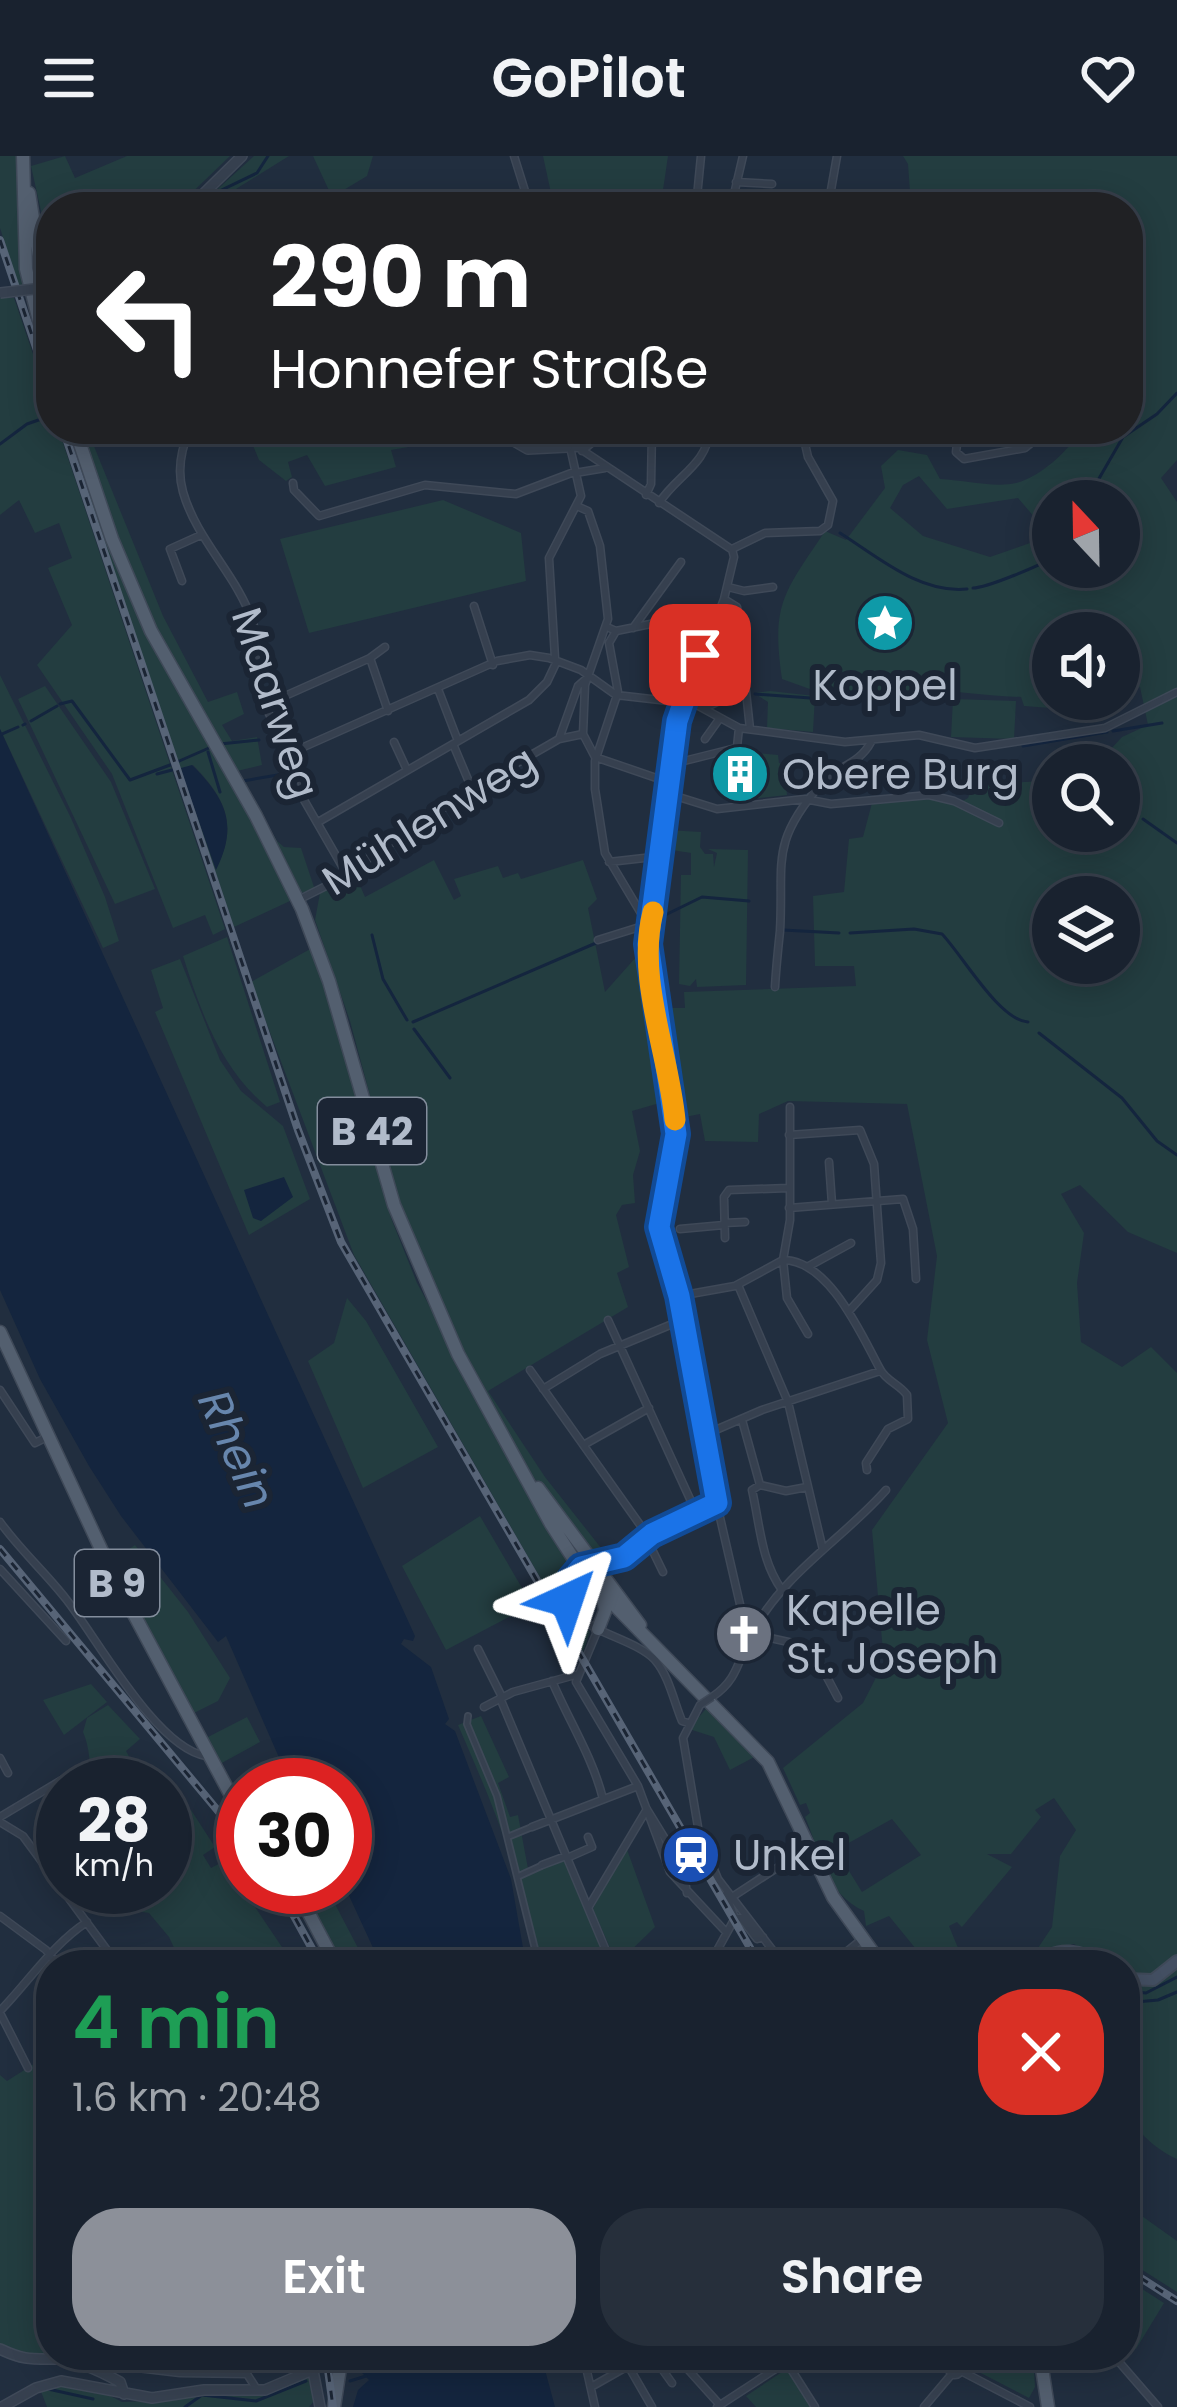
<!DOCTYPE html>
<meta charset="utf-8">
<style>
:root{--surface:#19222f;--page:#262f3b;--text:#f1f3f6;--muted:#9fa4aa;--line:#373f4b;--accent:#8c9099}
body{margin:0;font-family:Poppins,sans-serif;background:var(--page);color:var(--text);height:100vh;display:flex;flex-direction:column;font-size:45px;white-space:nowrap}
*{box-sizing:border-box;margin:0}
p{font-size:39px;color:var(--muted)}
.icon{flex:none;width:66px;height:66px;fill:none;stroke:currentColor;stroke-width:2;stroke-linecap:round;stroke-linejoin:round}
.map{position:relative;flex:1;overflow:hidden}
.side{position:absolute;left:36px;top:1794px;width:1104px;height:420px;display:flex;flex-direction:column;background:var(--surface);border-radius:48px;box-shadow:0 6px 30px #0003,0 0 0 3px var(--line)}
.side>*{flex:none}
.top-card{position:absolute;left:36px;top:36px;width:1107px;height:252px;border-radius:48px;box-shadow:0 6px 30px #0003,0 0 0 3px var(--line);background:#202124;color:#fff;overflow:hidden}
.needle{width:78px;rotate:338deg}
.tools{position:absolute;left:1032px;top:324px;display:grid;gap:24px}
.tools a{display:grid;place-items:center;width:108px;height:108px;border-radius:50%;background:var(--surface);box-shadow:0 6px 30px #0003,0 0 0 3px var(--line);font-size:60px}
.speed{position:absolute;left:36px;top:1602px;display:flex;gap:24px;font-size:60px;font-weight:700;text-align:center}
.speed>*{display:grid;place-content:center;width:156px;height:156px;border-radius:50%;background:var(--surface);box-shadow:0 6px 30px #0003,0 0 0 3px var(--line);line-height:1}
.speed small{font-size:30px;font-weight:400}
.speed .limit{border:18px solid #d22;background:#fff;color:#111}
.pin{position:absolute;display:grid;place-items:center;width:102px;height:102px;color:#fff;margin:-51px;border-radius:24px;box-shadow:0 6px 18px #0006}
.me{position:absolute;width:132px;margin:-66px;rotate:42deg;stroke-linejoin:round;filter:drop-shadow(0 0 9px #0008)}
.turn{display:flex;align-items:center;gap:42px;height:252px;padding:0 36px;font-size:54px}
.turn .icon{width:156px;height:156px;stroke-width:2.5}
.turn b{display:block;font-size:84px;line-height:102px}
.round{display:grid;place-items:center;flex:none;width:126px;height:126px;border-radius:48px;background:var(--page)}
.headline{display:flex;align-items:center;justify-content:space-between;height:204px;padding:0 36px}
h1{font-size:72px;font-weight:600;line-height:90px;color:#1e9e55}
.action{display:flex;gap:24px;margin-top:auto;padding:24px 36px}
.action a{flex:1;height:138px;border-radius:48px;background:var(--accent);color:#fff;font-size:48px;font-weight:600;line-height:138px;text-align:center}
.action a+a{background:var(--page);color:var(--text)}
header{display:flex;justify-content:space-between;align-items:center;height:156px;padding:0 36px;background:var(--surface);font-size:54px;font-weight:600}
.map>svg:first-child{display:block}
</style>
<header><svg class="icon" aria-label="menu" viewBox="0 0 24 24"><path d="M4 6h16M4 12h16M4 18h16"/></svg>GoPilot<svg class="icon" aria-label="heart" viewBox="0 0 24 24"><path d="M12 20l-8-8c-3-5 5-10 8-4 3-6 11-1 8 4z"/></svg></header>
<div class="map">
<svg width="1177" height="2251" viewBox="0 0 1177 2251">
<rect width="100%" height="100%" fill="#212e3f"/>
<path fill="#233d40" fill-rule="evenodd" d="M0,0H16L23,130L19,131L0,72Z
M65,0L75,22L127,0H230L177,51H51L49,91L31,10Z
M254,0H289L215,46L217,51H198Z
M313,0H373L367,20L332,41Z
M543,0H668L663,34L554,51Z
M903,0H1177V304L1161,322L1177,346V1097L1128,1076L1080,1029L1061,1038L1084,1077L1077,1127L1081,1186L1122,1211L1151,1191L1177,1217V1802L1151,1823L1125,1821V1809H1108L1074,1788L1048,1793L1035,1807L1030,1804L1052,1771L1060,1700L1076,1674L1054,1642L1035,1654L1041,1661L1011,1698H987L1012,1711L962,1771L957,1766L949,1770L965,1809H929L889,1760L866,1770L864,1755C825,1737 821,1698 805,1661L810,1657L806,1647L800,1649L783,1612L863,1547L884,1506L872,1374L948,1267L927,1184L937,1100L907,948L788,945L759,958L758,986L705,985L700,958L680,962L677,942L632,955L640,995L633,1019L635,1047L622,1049L616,1059L629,1111L617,1117L628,1151L488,1235L545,1321L605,1397L595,1400L524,1309L448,1168L402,1059L350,865L315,764L320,737L355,718L365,741L434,704L454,744L461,740L454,723L498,710L503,722L518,717L521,723L583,704L597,743L588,752L605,836L645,791L653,852H685L684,836L856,830L854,810H815L813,740L844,736L849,683L863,681L872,647L930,641L959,647L968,642L973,629L1043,625L1045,639L1053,637V675H1119V609H1111L1110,594L1122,581L1148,569L1140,531L1119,537V477H1053V543H1100L1064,553L1024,550L1021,541C984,540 948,534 911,532L908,545L818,536L782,523C771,447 784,437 825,375L846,384L885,332L881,310L898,294L927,299L940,323C962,324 995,332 1016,327C1041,321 1069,294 1082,273H1128V51L911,50L908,8ZM919,320L947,353L1018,342L1036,363L1030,387L990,401L923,380L890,352L903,329ZM1053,345H1119V411H1053ZM1053,741H1119V807H1053ZM892,1663L921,1699L862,1736L836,1694Z
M0,142H14L51,251V273H59L64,290L225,773L213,779L205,759L173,772L112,618L37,509L72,469L48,412L72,402L59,367L35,377L19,344L0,359Z
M79,273H87L163,460L208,546L237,536L244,558L222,569L232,585L257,581L262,609L237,615L277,685L284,691L301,692L315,734L299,737L144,450L109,365Z
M246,273H405L420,289L391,294L396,311L325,330L307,299L288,306L292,321L286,325L259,304Z
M93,340L108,383L289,734L290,745L234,771L89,341ZM193,609C225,642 239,668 216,713L182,617Z
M443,344L521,377L526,425L309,477L280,383Z
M0,519L71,662L105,741L119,785L103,792L0,573Z
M45,530L111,626L155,733L115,748L18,543Z
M770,535L815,540L813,576L767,572L768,546L754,537Z
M953,543L1016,545L1014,583L951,581Z
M755,597L778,599L779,607L784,608L787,639L742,644L747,605H754Z
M667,674L701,676L700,691L705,698H713L714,711L717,697L708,693L748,694L746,829L697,831L696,823L690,830L679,828L681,719H691V697L665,693Z
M227,781L280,946L267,951C221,913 201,857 183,800Z
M312,792L391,1062L417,1127L572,1413L563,1440L571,1459L590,1476L583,1496L354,1099L251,826Z
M180,803L220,904L241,935L283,970L310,1043L249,1079L155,856L163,852L151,814Z
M347,1142L366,1165L438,1291L363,1332L308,1205L334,1187Z
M480,1360L532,1449L446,1494L402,1410Z
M135,1389L188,1456L230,1522L218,1545L192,1558L112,1405Z
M91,1528L107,1546L64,1579L43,1544Z
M108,1549L140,1583L126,1595L144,1628L164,1617L181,1640L172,1649L180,1660L191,1654L215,1691L203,1699L211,1712L224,1705L288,1800L313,1797L318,1809H182L169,1781L149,1757L123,1753L116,1731H165V1629H95C88,1610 91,1594 83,1576L87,1562Z
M709,1549L758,1599L730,1614L714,1581L689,1573Z
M481,1560L509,1621L498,1627L510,1661L518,1659L529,1718L565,1703L609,1809H534C527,1726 491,1645 458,1569Z
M247,1561L260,1586L220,1608L206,1582Z
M625,1688L655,1771L617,1808L593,1753Z
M303,1731H326L367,1809H342Z
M1177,1809V2003C1154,1993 1133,1972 1125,1951C1119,1934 1125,1849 1125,1826L1134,1828Z
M51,1897V2199H281L275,2209L247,2215L180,2214L110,2205H32L0,2190V1919L7,1925Z
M1125,2048L1177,2085V2136L1125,2103Z
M1125,2122L1164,2147L1136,2193L1125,2186Z
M946,2199H1033L1035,2231L1029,2242Z
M788,2212L812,2251H756L746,2240Z
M309,2221L315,2244L309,2251H47L40,2233L67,2228L95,2232L122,2246L150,2245L204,2236L263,2239Z"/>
<path fill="#14253e" d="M0,573L415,1480L413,1485L404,1483L401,1488L431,1511L449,1563L445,1568L455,1575L511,1723L526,1809H381L345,1731V1629H291L226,1480L218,1486L121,1360L89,1310L40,1223L0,1134Z
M192,609C225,642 239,668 216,714L182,617L181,612Z
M284,1021L293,1041L261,1065L253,1062L244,1034Z
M368,2199H541L555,2251H353L358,2234L369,2224L353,2208L365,2205Z"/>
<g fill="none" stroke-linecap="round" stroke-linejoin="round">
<path stroke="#14253e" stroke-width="3" d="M205,42L257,17L268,0
M178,51L188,46
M0,288L27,268L50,260
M1086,345L1123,281L1157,258L1177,237
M840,377C878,401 920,438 967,433
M973,432C986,432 1042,409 1053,401
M755,538L852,545
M60,548L72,545L130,624L170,609
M31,565L57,550
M23,569L25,568
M1113,575L1162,567
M0,579L18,571
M220,588L259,584
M1023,590L1107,576
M208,596L220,636
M177,606L209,592
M157,618L172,614
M243,625L295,616
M1119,631L1122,634
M1126,638L1136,654
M1143,663L1177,687
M657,763L702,741L749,745
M783,774L839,777
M850,777L914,773L942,778C963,800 999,864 1028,866
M372,779L383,823L407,864
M413,866L596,787
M414,873L450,922
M1039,877L1122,942L1157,985L1177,999
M1125,1835L1146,1837L1177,1821
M1125,1847L1158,1844L1177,1836
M350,2225L366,2220
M48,2233L93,2243
M185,2251L202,2239L256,2245L306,2225"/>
<defs>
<path id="pedestrian" d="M468,1560L467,1568L497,1640L539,1809
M510,1680L532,1671
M519,1720L541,1710
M549,2199L550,2210"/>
<path id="minor" d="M514,0L530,51
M736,26L772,28
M418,51L441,42
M696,51L701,0
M731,51L743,0
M828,51L837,0
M190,273C181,293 177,315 183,336C197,385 238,420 253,467C259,484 257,496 257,513C257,540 276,579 297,594L304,644L346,717
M959,273L956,296L964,303L1025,292L1048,273
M567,291L579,292L731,393
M582,295L608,273
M575,317L605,312
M293,327L294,334L319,360L425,329L516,338L574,316
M646,339L651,328L652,273
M659,347C677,319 707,309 710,273
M579,351L588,355L600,390L608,463L585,529L583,578L595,601L668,626
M732,393L734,401L724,443L677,565L648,788L676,978L659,1071L679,1140L718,1353L742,1457L752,1477
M732,393L765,377L820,375L828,369L833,345L808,301L803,279L809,273
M182,425L170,393L201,379
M728,431L744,435L773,431
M724,443L737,451L750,573
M474,450L493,509
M607,471L616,475L675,463L713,470
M633,472L681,406
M616,475L609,487L618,536L595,605V633L605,697L645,764L643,787L648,788
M370,502L385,491
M555,502L549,402L581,340L566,273
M438,533L458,585
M267,548L370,502L388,555
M705,552L721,544L723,513
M559,583L578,530L586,523
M705,583L720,562
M394,586L407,614
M453,588L472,633
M297,594L497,505L530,499L549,502L581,514L616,539L695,548L739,572L845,586L919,579L975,592L1105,572L1177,536
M672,608L736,592
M735,610L739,572
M669,638L717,653L805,643L831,648L929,639L954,645L999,667
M320,665L529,544L547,526L557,505
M609,706L662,700
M298,744L332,727L472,633L559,583L583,578
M598,784L646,769
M775,831C776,812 778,794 780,775C784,706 769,688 821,628C836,610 859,609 871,586
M789,979L860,974L874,1008L881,1107L877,1124L849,1155
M829,1006L832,1048
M789,1052L903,1043L913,1073L916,1123
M724,1067L745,1066
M680,1073L724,1069
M725,1082L724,1041L729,1034L788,1032
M809,1110L851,1087
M738,1129L788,1246L823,1394
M679,1140L735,1130L783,1104L790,1064V951
M608,1164L696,1356
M808,1178L787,1142L783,1104C829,1104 861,1178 880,1213C886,1225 899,1228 907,1239L908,1263L888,1273L866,1307L867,1314
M530,1214L648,1380
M543,1233L600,1198L682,1164
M0,1234L35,1287L49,1280
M742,1264L760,1329L786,1335L807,1331
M704,1279L762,1254L880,1215
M587,1287L649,1252
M760,1329L752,1334C760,1369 761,1405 782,1434
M0,1366C20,1394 45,1416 66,1443C97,1482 156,1592 206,1600
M646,1381L663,1416
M592,1406L624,1401L652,1377L717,1347
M0,1413L66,1485
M572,1420C549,1474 629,1476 655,1504C669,1520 674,1546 682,1565L688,1567
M598,1473L576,1526L638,1630L670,1716L726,1776
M752,1478L811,1491L838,1542
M478,1493L502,1541
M552,1525C569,1565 593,1602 603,1643
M712,1541C738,1524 738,1504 751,1479C782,1418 843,1383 886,1334
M500,1542L612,1809
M700,1549L683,1582L699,1677L718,1723L784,1809
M484,1551L513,1536L575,1519
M0,1602L8,1617
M648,1655L683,1712L687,1737
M0,1661L70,1619L87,1629
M0,1666L23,1680L118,1809
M532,1671L638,1630
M567,1702L592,1691L588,1681
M542,1709L566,1700
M726,1738L735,1762
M732,1741L809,1691
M588,1752L647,1653
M0,1760L46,1794L57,1809
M735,1762H741L757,1783L763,1781
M54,1804L95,1798L114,1802
M157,1809H167
M709,1809L735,1762
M830,1809L861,1784
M0,1855C29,1825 53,1788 87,1766
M0,1857L28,1912
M622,2199L652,2251
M652,2199L672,2227
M675,2199L720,2249
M782,2199L815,2251
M931,2199L948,2210
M1113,2199L1158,2251
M87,2206L180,2217L247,2218L256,2232
M949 2213a6 6 0 1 1 12 0a6 6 0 1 1-12 0Z
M961,2215L1030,2251
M591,2231L628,2210
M595,2251L586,2211L604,2199
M717,2251L797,2199
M924,2251L951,2219"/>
<path id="tertiary" d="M190,51L242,0
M493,273L528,293L567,291
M0,2193C23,2204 31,2203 55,2203C76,2203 102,2216 120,2226L124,2238
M310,2199L320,2251
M2,2251L36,2232L61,2225L152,2242L204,2234H265L310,2215"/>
<path id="secondary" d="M1038,1809C1056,1788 1083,1794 1104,1809
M1125,1823L1153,1824L1177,1805"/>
<path id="primary" d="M23,0L26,113L51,213
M29,37L51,176
M75,273L112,383L151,475L256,660L302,753L329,825L394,1049L458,1198L551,1368L582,1416L768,1606L833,1741L882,1809
M0,1176L114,1421L243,1662
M538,1332L640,1469
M598,1473L605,1455L603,1441
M295,1731L336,1809
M1040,2199L1048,2251
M334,2251L342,2199"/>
</defs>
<use href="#pedestrian" stroke="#3f4958" stroke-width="8"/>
<use href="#minor" stroke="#3f4958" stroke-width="9"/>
<use href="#tertiary" stroke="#3f4958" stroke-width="12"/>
<use href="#secondary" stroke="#3f4958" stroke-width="14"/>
<use href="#primary" stroke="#3f4958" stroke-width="15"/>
<use href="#pedestrian" stroke="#36404f" stroke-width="4.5"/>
<use href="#minor" stroke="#36404f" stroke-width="6"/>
<use href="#tertiary" stroke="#36404f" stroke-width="9"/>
<use href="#secondary" stroke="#434f62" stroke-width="10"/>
<use href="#primary" stroke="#535f6f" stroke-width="12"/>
<defs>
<path id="rail" d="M0,84L51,236
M63,273L298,974L341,1086L760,1809
M0,1393L243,1685
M278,1731L321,1809
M1125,2112L1177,2145
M326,2199L333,2251"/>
</defs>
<use href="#rail" stroke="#576477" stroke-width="8"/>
<use href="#rail" stroke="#1b2534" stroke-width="3" stroke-dasharray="9" stroke-linecap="butt"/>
<defs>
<path id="minor-bridge" d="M572,1420L589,1407
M700,1549L712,1541"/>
<path id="tertiary-bridge" d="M0,137L51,131"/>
</defs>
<use href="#minor-bridge" stroke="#3f4958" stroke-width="9" stroke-linecap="butt"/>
<use href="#tertiary-bridge" stroke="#3f4958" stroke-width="12" stroke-linecap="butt"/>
<use href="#minor-bridge" stroke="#36404f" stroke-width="6"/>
<use href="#tertiary-bridge" stroke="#36404f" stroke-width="9"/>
</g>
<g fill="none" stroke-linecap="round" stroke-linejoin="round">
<defs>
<path id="route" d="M567,1444L570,1424L581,1411L624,1401L652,1378L717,1347L679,1140L659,1071L676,978L648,788L677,565L700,499"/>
</defs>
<use href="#route" stroke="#114b97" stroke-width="30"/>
<use href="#route" stroke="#1a73e8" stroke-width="21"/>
<path stroke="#f59e0b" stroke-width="21" d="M653,756C636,822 669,898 675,964"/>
</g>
<defs>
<symbol id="sight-disc" viewBox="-11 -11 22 22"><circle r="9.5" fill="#0f9aa8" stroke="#1b2534"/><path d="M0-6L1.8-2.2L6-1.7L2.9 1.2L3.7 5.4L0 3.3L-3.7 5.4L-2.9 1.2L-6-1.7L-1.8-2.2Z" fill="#fff"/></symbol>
<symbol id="building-disc" viewBox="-11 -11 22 22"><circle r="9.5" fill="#0f9aa8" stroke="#1b2534"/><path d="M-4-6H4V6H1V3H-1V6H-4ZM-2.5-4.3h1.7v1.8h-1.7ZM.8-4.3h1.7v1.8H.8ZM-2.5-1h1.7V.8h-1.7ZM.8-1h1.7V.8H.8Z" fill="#fff"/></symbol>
<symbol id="church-disc" viewBox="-11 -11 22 22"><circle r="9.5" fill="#6b7280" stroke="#1b2534"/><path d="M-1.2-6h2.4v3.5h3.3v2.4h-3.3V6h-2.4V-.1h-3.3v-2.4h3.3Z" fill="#fff"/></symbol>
<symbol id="station-disc" viewBox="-11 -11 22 22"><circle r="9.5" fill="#1a4fb4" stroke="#1b2534"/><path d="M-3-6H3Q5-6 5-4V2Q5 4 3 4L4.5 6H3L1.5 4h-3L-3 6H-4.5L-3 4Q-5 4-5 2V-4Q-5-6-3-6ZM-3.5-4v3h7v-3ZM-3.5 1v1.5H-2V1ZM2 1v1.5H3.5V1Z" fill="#fff"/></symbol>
</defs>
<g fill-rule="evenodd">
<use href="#sight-disc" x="852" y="434" width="66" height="66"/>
<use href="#building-disc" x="707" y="585" width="66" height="66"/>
<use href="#church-disc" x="711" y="1445" width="66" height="66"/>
<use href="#station-disc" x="658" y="1666" width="66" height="66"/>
</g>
<g text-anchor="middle" stroke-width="12" stroke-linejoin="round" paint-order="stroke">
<g fill="#1b2534" stroke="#848e9d" stroke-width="3">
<rect x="318" y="942" width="108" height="66" rx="9"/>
<rect x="75" y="1394" width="84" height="66" rx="9"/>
</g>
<g font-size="39" font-weight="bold" fill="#b1bbca">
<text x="372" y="989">B 42</text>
<text x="117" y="1441">B 9</text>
</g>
<g font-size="42" fill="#b1bbca" stroke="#1b2534" text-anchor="start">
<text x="885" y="544" text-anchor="middle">Koppel</text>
<text x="782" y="633">Obere Burg</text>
<text x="786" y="1469">Kapelle<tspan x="786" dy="48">St. Joseph</tspan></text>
<text x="733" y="1714">Unkel</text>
</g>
<g font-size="42" fill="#b1bbca" stroke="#1b2534">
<text transform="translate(276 547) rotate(72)" y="15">Maarweg</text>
<text transform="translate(429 664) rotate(-32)" y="15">Mühlenweg</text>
</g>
<g font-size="45" font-style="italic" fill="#6786ad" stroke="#1b2534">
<text transform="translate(237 1293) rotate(66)" y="16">Rhein</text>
</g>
</g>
</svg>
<div class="tools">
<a><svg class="needle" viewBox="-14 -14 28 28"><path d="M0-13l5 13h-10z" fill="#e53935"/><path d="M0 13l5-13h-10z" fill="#9fa4aa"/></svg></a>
<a><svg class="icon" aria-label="sound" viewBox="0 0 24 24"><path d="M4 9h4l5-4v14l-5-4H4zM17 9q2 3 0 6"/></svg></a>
<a><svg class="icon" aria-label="search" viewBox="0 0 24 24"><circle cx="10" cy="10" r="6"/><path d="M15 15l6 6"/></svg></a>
<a><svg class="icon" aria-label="layers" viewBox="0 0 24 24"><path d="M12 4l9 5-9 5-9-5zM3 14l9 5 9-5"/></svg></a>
</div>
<div class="speed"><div>28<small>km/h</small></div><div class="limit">30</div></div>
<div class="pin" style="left:700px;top:499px;background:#d93025"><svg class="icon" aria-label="arrive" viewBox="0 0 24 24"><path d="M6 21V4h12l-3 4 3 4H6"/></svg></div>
<svg class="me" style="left:567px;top:1444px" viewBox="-20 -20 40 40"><path d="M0-17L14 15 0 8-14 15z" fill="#1a73e8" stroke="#fff" stroke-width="4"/></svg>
<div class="top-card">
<div class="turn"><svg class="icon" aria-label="left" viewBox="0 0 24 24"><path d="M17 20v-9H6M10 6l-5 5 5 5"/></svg><div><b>290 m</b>Honnefer Straße</div></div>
</div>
<section class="side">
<div class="headline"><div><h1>4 min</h1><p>1.6 km · 20:48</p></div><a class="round" style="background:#d93025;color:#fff"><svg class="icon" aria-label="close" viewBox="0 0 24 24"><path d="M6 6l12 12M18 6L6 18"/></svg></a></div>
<div class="action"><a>Exit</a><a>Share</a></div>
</section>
</div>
